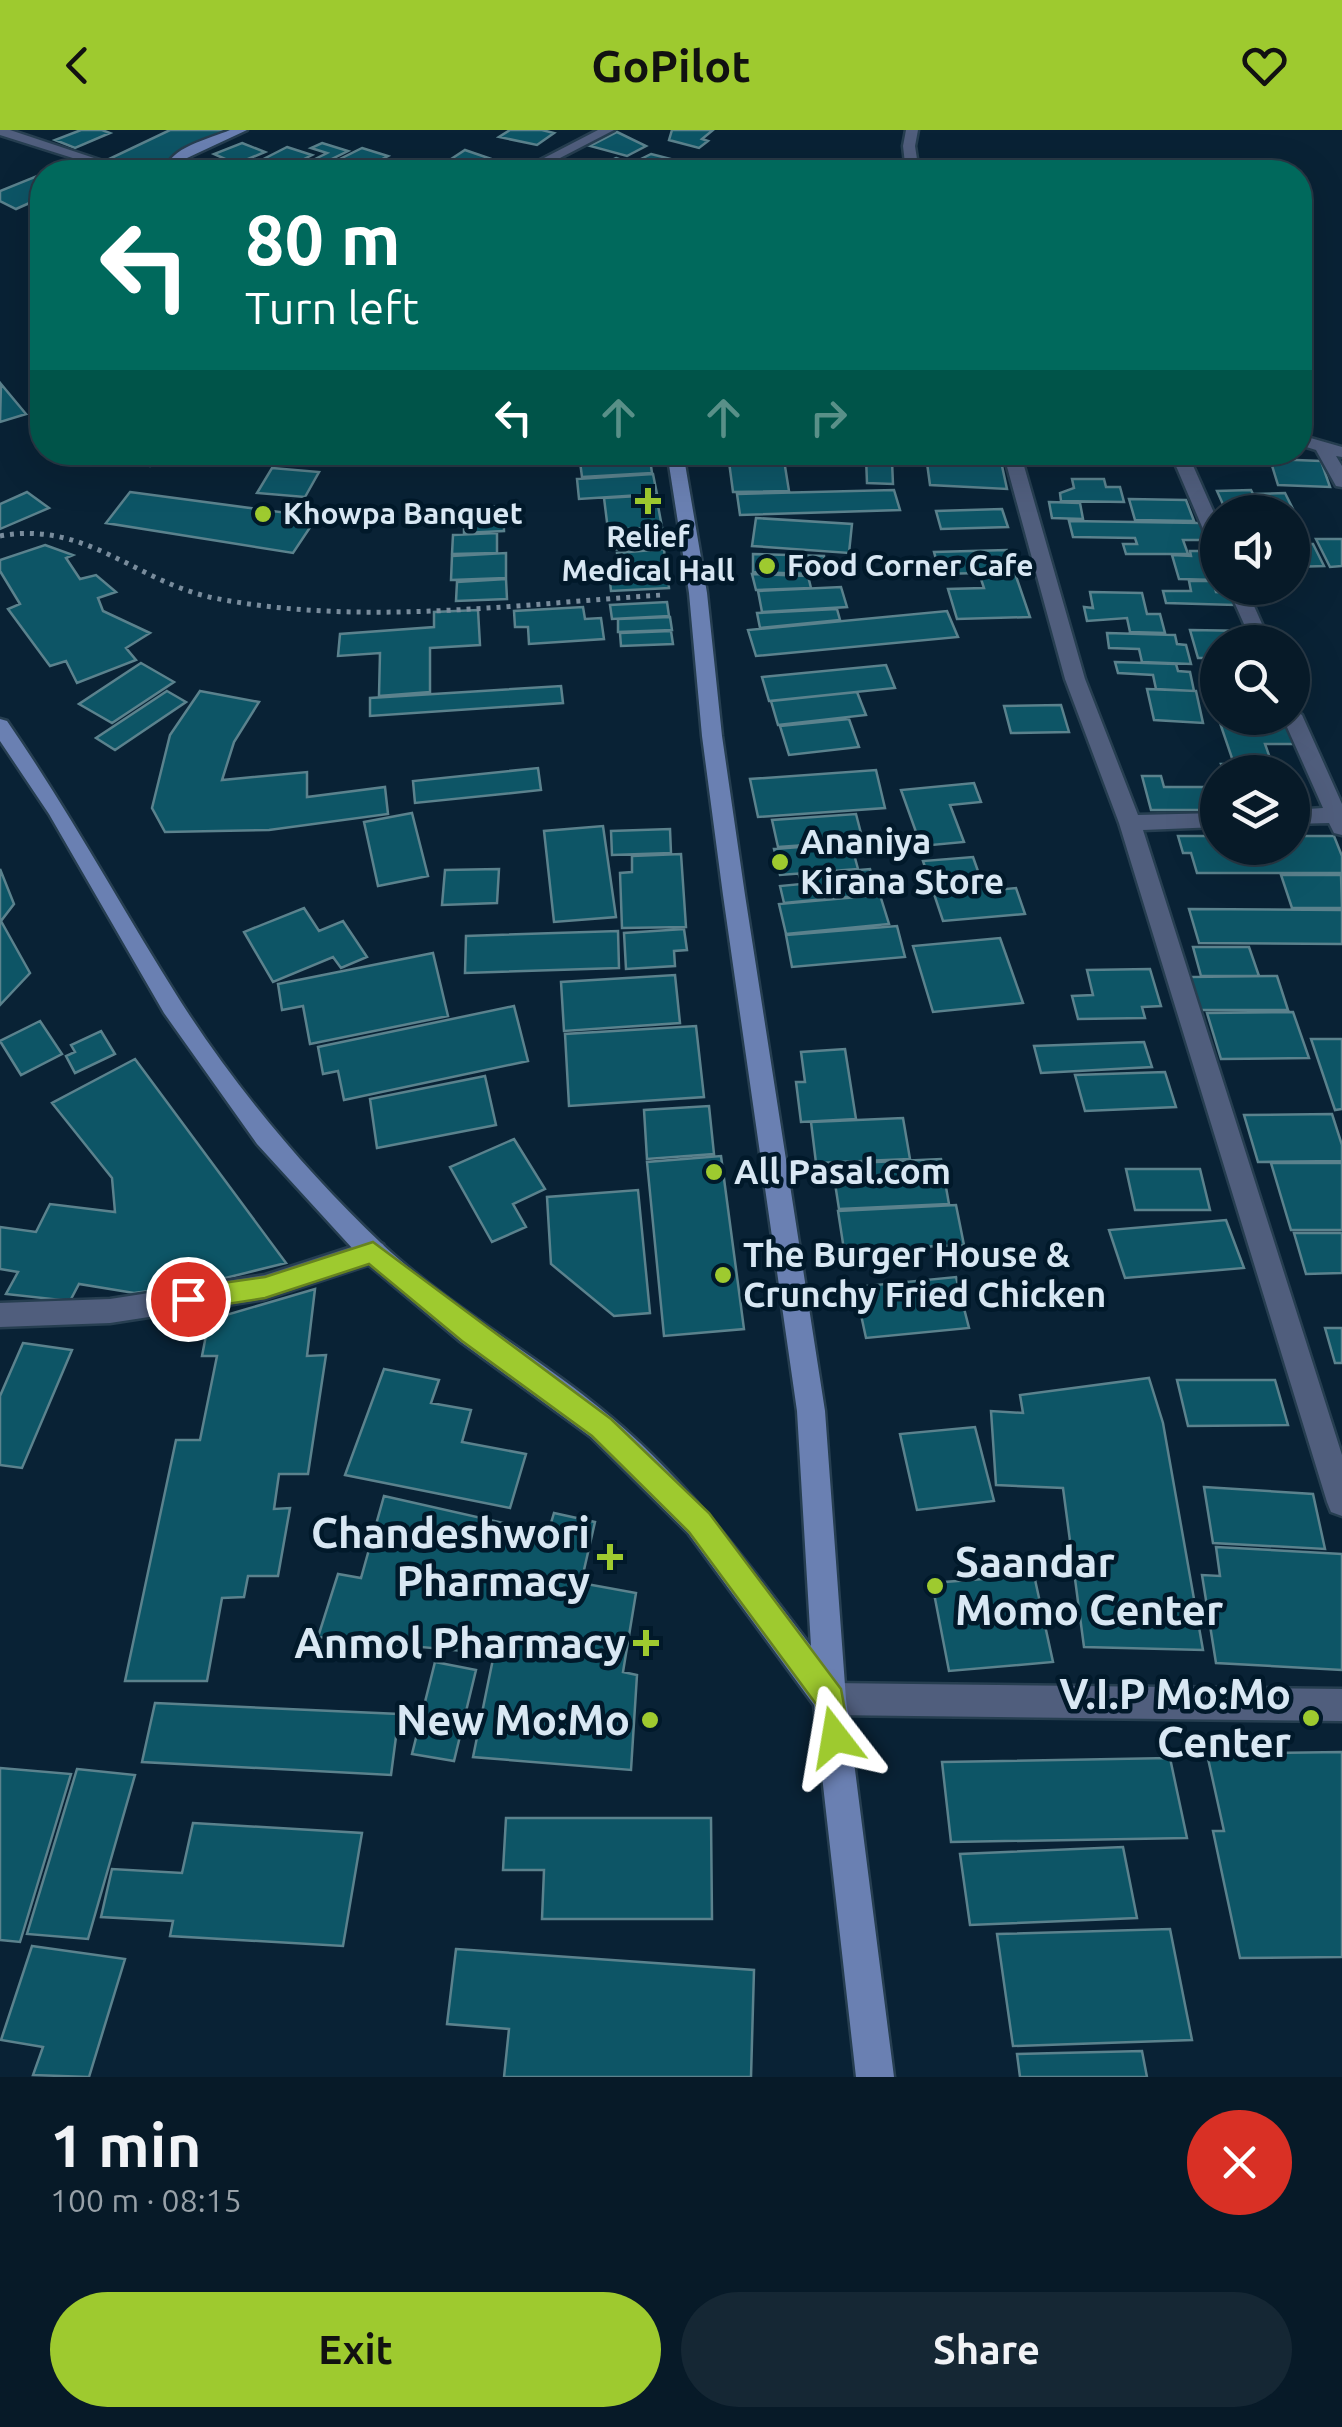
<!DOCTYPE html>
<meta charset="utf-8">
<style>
:root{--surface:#071a28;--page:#152734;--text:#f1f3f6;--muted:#98a1a8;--line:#283845;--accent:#9eca2f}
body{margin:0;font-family:Ubuntu,sans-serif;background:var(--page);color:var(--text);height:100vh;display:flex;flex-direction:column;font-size:38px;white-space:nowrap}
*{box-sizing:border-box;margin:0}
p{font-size:32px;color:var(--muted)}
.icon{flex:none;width:55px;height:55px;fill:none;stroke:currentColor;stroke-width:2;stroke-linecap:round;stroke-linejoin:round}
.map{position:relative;height:1947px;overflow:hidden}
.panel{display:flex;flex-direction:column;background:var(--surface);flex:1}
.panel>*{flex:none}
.top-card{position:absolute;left:30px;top:30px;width:1282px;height:305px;border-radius:40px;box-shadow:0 10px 40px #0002,0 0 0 2px var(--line);background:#00695c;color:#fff;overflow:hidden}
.tools{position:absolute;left:1200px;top:365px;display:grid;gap:20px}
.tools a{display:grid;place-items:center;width:110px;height:110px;border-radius:50%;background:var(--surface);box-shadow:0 10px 40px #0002,0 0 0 2px var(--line);font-size:50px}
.pin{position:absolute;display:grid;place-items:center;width:85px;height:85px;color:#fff;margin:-42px;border:5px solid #fff;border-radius:50%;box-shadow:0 2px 10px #0007}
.me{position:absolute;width:110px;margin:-55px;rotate:346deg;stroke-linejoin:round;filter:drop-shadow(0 0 8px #0008)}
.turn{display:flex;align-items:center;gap:35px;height:210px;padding:0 50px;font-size:45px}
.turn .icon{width:130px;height:130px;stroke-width:2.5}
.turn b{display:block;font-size:70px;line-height:85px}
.lanes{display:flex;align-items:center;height:95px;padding:0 50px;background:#0003;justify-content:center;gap:50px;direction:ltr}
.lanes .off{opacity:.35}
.round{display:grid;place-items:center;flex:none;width:105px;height:105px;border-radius:52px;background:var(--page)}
.overview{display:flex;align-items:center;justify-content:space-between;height:170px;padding:0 50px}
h1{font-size:60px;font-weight:600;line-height:75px}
.action{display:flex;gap:20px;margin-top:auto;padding:20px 50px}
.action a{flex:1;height:115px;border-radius:60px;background:var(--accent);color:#111;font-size:40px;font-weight:600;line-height:115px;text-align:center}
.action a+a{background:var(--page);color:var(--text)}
header{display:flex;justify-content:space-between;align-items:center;height:130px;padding:0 50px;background:var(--accent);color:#111;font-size:45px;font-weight:600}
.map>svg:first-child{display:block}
</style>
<header><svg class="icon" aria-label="back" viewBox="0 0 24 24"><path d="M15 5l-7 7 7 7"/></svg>GoPilot<svg class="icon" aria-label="heart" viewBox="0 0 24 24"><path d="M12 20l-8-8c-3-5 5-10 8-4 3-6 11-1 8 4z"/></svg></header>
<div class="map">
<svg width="1342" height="1947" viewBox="0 0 1342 1947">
<rect width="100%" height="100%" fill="#092235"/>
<path fill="#0d5566" stroke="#5b828d" stroke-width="2.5" d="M81,0H102L110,3L75,18L55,10Z
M170,0H233L148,41L109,29Z
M510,0H542L554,3L537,15L499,7Z
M672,0H713L702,9L708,11L699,18L669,10Z
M617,2L646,16L627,26L590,16Z
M242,13L265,22L236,34L214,24Z
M322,13L348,21L305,42H289L327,23L311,18Z
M287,17L312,25L278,42H238Z
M362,18L388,26L361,40L334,32Z
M465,20L509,35L494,42H474L445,33Z
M651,24L671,29L652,38L635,32Z
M616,28L650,40L585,42Z
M42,44V75L34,71L16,79L0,71V61Z
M1,254L26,284L0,292Z
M122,322H152L160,323L150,336L115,332Z
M649,322L652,343L582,347L579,324Z
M715,322H789L790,328H715Z
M879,322H913V332L892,331L893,354L867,353L866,327L879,328Z
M931,322H999L1007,359L930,355L927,333L933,334Z
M1270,329L1321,331L1330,357L1278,355Z
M784,330L789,361L733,362L729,332Z
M272,338L319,342L305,367L257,363Z
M653,344L657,364L579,369L577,349Z
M1072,349H1104L1106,357H1120L1124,372L1061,371L1060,363L1074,358Z
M894,360L900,380L740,385L737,364Z
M1251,360L1253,364L1285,363L1299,391H1292V382L1226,381L1217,361Z
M27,362L49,378L0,399V374Z
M130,362L317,387L293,423L106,393Z
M656,365L662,397L608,400L604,368Z
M1129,369L1186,370L1194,391L1135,390Z
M1049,372L1080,373L1083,389L1052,388Z
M503,376L504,401L464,403V378Z
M1002,379L1008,397L941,399L936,381Z
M756,388L852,394L849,423L752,416Z
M1069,391L1201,393L1206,410H1183L1188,424H1126L1123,414H1137L1135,408L1073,407Z
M662,398L664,417L609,420L607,401Z
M497,403V423L452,424L453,405Z
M1316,409H1342V436L1330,437Z
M1292,414H1313L1324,436L1292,437Z
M45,415L73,425L66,428L80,449L96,445L116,462L98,468L103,481L150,503L126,518L136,530L77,553L66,531L50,536L8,479L20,474L0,441V430Z
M664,419L666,440L618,441L617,423Z
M1007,420L1030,487L957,489L948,459L984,458L979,443L940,444L934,422Z
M1190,421H1217L1218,450L1179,449L1172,425L1191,426Z
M506,423V448L451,450L452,426Z
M753,424L824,426V440H808V444L753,442Z
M667,441L669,458L611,461L609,443Z
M752,444L808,446L811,458L756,460Z
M506,449L507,469L456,471L457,452Z
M1189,451H1213L1216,462L1232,463L1235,475L1166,473L1163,461H1191Z
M841,457L847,477L762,482L758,461Z
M1090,462L1142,463L1147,484H1160L1165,503L1130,502L1127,488L1087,491L1084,477L1093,478Z
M667,472L669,486L612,489L610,475Z
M583,477L585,489L601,488L604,509L529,514L528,497H515L514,481Z
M837,479L840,490L760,498L757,483Z
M478,480L480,515L430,518V562L379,566L380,523L338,526L340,504L434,497V482Z
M947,481L958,507L756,526L748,500Z
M670,487L672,500L618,502V489Z
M1190,500L1252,501L1256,512H1218V528H1198Z
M671,501L673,514L621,516L620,503Z
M1107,503L1175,505L1177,514L1186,515L1191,534L1142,532L1139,519L1109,518Z
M1115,532L1176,534L1178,541L1190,542L1194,561L1156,559L1153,545L1118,543Z
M141,533L174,552L112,593L79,574Z
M886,535L895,558L769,571L762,547Z
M561,556L563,573L370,586V568Z
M1147,559L1196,561L1203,593L1154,590Z
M167,561L186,572L115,620L96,608Z
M200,561L259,572L234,612L222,650L307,642V667L385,657L388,684L269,700L165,702L152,678L170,605Z
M857,562L866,585L778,595L771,571Z
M1061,575L1069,602L1011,603L1004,576Z
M849,589L859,617L789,625L780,596Z
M1220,593L1289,594L1297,614H1265L1275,642H1224L1221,634H1234Z
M538,638L541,660L415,673L413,651Z
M876,640L885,678L758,687L750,649Z
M1142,646H1161L1164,657H1205L1213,680H1151Z
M974,653L981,672L950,675L964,712L921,716L901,660Z
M412,683L428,746L378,756L364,692Z
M856,684L863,711L778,717L772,690Z
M603,696L616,787L554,792L544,701Z
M670,699L671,723L612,725L611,701Z
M1178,706H1218V718H1292V706H1334L1342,726V743H1197L1191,723H1183Z
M851,713L858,739L780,745L774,719Z
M681,724L686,797L622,798L620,743L632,742V726Z
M973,727L985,761L1016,758L1025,784L943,791L923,731Z
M0,739L14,774L1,791L30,843L0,875Z
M499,739L497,773L442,775L445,740Z
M870,739L877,764L784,773L780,756L802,754L799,745Z
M1281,745H1341L1342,778H1292Z
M880,765L889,794L786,804L779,774Z
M304,778L319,801L343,791L367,827L341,838L333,827L273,852L244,802Z
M1189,779L1342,780V814L1199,813Z
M897,796L905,827L792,837L786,805Z
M684,799L687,820L674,821L675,836L626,839L624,803Z
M618,801L619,838L465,843L466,806Z
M1000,808L1023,873L933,882L913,816Z
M1193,817H1249L1259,846H1201Z
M433,823L448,886L310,914L303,876L282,880L278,854Z
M1150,839L1161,876L1142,877L1145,888L1078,889L1072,866L1093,865L1087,840Z
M675,845L680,893L564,901L561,852Z
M1277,846L1288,880H1198L1189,847Z
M514,876L528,931L344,970L338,941L323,944L318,917Z
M1293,882L1309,928L1221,929L1207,883Z
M40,891L62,924L21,945L0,911Z
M696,896L704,967L569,976L565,904Z
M101,901L115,924L75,943L66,926L75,922L71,915Z
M1311,909H1342V979L1335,980Z
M1144,912L1152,937L1041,943L1034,916Z
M845,919L856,989L801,992L796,952H805L801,922Z
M135,929L286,1133L201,1154L134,1163L79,1154L70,1171L6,1164L18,1142L0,1139V1097L36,1102L50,1074L115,1082L112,1048L52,973Z
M1165,942L1176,977L1085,981L1075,945Z
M485,946L496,995L377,1018L370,969Z
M709,976L714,1024L647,1029L644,980Z
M1332,984L1342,1015V1031L1258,1032L1244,985Z
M903,988L910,1029L816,1033L811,992Z
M514,1009L545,1059L513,1074L526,1097L492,1112L450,1037Z
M721,1026L744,1199L664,1206L647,1032Z
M941,1029L949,1074L839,1079L832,1034Z
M1271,1033H1342V1100H1291Z
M1126,1039H1200L1210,1080H1135Z
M638,1060L650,1183L614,1186L551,1134L547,1067Z
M956,1075L964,1115L844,1120L838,1081Z
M1226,1090L1244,1138L1125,1148L1109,1100Z
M1294,1103H1342V1143L1306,1144Z
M956,1147L969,1198L866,1208L855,1157Z
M315,1159L307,1226L326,1225L308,1344H279L274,1379L290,1378L278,1446H248L244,1467L222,1468L207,1551H125L176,1310H200L217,1226H202L209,1190Z
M1325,1198H1342V1233H1335Z
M23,1213L72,1220L22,1338L0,1335V1266Z
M384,1239L439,1250L431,1273L471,1280L462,1312L526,1324L510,1378L345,1345Z
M1149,1248L1163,1293L1203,1520L1084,1517L1063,1358L996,1355L991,1281L1023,1283L1020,1265Z
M1177,1250H1275L1288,1295L1188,1296Z
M975,1297L994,1371L917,1380L900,1304Z
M1204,1357L1313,1364L1325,1419L1213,1413Z
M384,1366L548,1403L554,1383L595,1392L581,1453L636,1463L623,1542L637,1545L631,1640L473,1627L494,1524L318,1507L338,1444L361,1448Z
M1216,1417L1342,1424V1540L1216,1533L1202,1445L1220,1446Z
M1034,1445L1053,1532L949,1541L932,1453Z
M435,1532L476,1540L454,1631L412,1624Z
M155,1573L399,1584L391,1645L142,1632Z
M1342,1622V1827L1240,1828L1213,1701H1224L1207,1624Z
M1170,1628L1187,1708L951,1712L942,1632Z
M0,1638L71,1644L20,1812L0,1810Z
M77,1639L135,1645L88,1809L27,1804Z
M506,1688H711L712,1789H542L544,1740H503Z
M193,1693L362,1703L343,1816L170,1806L173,1791L101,1787L112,1739L182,1743Z
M1123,1717L1137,1788L970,1795L960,1724Z
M1170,1799L1192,1910L1013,1916L997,1804Z
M32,1816L125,1829L89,1947L33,1945L43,1917L1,1910Z
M456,1819L754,1840L751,1947H504L509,1899L447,1894Z
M1142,1921L1147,1947H1020L1017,1924Z"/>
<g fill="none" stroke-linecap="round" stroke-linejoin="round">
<defs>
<path id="street" d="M0,0H10L136,42H117L0,5Z
M598,0H614L533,42H517Z
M906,0H918L915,16L919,42H906L903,16Z
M1300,305L1342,317V327L1336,326L1342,336V357L1336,356L1316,320L1300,315Z
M1003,322H1020L1085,549L1138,685L1218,683V697L1143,700L1342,1325V1386L1331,1382L1327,1372L1119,693L1065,549Z
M1170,322H1187L1218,392V418L1209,413Z
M1228,458H1246L1270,512H1252Z
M1292,579L1302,585L1342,674V705L1334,703L1329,693L1292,694V680L1323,678L1283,588H1292Z
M373,1110L383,1114L386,1122L383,1130L265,1169L110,1193L0,1197V1173L110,1169L265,1145Z
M830,1553L1342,1559V1591L830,1585L818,1581L814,1569L818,1557Z"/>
<path id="secondary" d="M230,0H247L187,28L179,34L178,42H165C168,17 210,9 230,0Z
M667,322H683L707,463L722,606L745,765L825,1281L846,1569L894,1947H856L814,1575L688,1403L591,1307L461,1212L363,1130L257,1014L164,883L49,684L0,611V589L7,591C69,681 121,777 179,869C235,957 306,1042 382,1114C453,1180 539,1226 612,1288C690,1354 749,1435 811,1516L797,1281L723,765L702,606L689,463Z"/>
</defs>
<use href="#street" stroke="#263e50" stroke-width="5"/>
<use href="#secondary" stroke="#263e50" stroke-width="5"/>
<path stroke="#798c9c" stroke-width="5" stroke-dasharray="4 6" stroke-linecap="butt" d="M0,406C86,390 136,452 214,468C360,497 516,474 662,465"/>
<use href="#street" fill="#505e7d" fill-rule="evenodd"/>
<use href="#secondary" fill="#6a80b2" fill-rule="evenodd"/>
</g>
<path fill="#9eca2f" stroke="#67831f" stroke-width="2.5" d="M373,1112L611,1289L709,1383L841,1559L850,1607L846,1617L835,1622L824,1617L816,1574L689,1402L592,1306L462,1211L369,1134L265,1168L188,1180L179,1177L175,1169L179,1161L188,1158L265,1147Z"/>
<g fill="#9eca2f" stroke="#01192a" stroke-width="4">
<path d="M643 356h10v10h10v10h-10v10h-10v-10h-10v-10h10z"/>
<circle cx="263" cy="384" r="10"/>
<circle cx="767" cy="436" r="10"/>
<circle cx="780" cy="732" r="10"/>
<circle cx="714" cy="1042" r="10"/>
<circle cx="723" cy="1145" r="10"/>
<path d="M605 1412h10v10h10v10h-10v10h-10v-10h-10v-10h10z"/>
<circle cx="935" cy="1456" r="10"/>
<path d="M641 1498h10v10h10v10h-10v10h-10v-10h-10v-10h10z"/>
<circle cx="1311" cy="1588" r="10"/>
<circle cx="650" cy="1590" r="10"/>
</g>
<g text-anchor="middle" stroke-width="9" stroke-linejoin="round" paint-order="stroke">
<g font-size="30" font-weight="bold" fill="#d8e7f3" stroke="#01192a" text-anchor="start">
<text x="283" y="394">Khowpa Banquet</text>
<text x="648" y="417" text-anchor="middle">Relief<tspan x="648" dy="34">Medical Hall</tspan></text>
<text x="787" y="446">Food Corner Cafe</text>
</g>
<g font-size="35" font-weight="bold" fill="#d8e7f3" stroke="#01192a" text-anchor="start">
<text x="800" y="724">Ananiya<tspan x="800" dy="40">Kirana Store</tspan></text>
<text x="734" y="1054">All Pasal.com</text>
<text x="743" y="1137">The Burger House &amp;<tspan x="743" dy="40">Crunchy Fried Chicken</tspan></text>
</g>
<g font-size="42" font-weight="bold" fill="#d8e7f3" stroke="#01192a" text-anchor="end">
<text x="590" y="1418">Chandeshwori<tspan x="590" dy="48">Pharmacy</tspan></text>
<text x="955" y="1447" text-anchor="start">Saandar<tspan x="955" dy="48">Momo Center</tspan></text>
<text x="626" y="1528">Anmol Pharmacy</text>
<text x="1291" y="1579">V.I.P Mo:Mo<tspan x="1291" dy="48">Center</tspan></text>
<text x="630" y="1605">New Mo:Mo</text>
</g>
</g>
</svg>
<div class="tools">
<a><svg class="icon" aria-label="sound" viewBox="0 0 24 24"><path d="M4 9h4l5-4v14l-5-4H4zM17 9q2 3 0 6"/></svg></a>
<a><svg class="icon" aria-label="search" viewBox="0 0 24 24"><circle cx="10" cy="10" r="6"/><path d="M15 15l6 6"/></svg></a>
<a><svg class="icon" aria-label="layers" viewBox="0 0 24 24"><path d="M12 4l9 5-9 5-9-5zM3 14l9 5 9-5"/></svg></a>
</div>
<div class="pin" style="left:188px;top:1169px;background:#d93025"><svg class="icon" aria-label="arrive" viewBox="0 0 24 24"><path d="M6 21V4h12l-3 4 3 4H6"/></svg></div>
<svg class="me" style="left:835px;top:1607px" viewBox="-20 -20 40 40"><path d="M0-17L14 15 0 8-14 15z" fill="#9eca2f" stroke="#fff" stroke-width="4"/></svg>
<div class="top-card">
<div class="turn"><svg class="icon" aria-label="left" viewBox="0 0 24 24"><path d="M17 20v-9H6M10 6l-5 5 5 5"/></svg><div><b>80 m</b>Turn left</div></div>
<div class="lanes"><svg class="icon" aria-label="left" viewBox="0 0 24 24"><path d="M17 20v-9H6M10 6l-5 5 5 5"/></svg><svg class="icon off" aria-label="ahead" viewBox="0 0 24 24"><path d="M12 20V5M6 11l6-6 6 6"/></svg><svg class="icon off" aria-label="ahead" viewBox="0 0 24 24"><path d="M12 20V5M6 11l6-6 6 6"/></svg><svg class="icon off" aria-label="right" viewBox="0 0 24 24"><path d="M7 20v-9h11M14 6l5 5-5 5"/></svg></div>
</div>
</div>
<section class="panel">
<div class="overview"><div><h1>1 min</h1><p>100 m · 08:15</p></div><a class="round" style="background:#d93025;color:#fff"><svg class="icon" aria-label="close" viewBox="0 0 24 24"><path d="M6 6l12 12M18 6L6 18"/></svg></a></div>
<div class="action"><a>Exit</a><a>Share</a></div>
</section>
